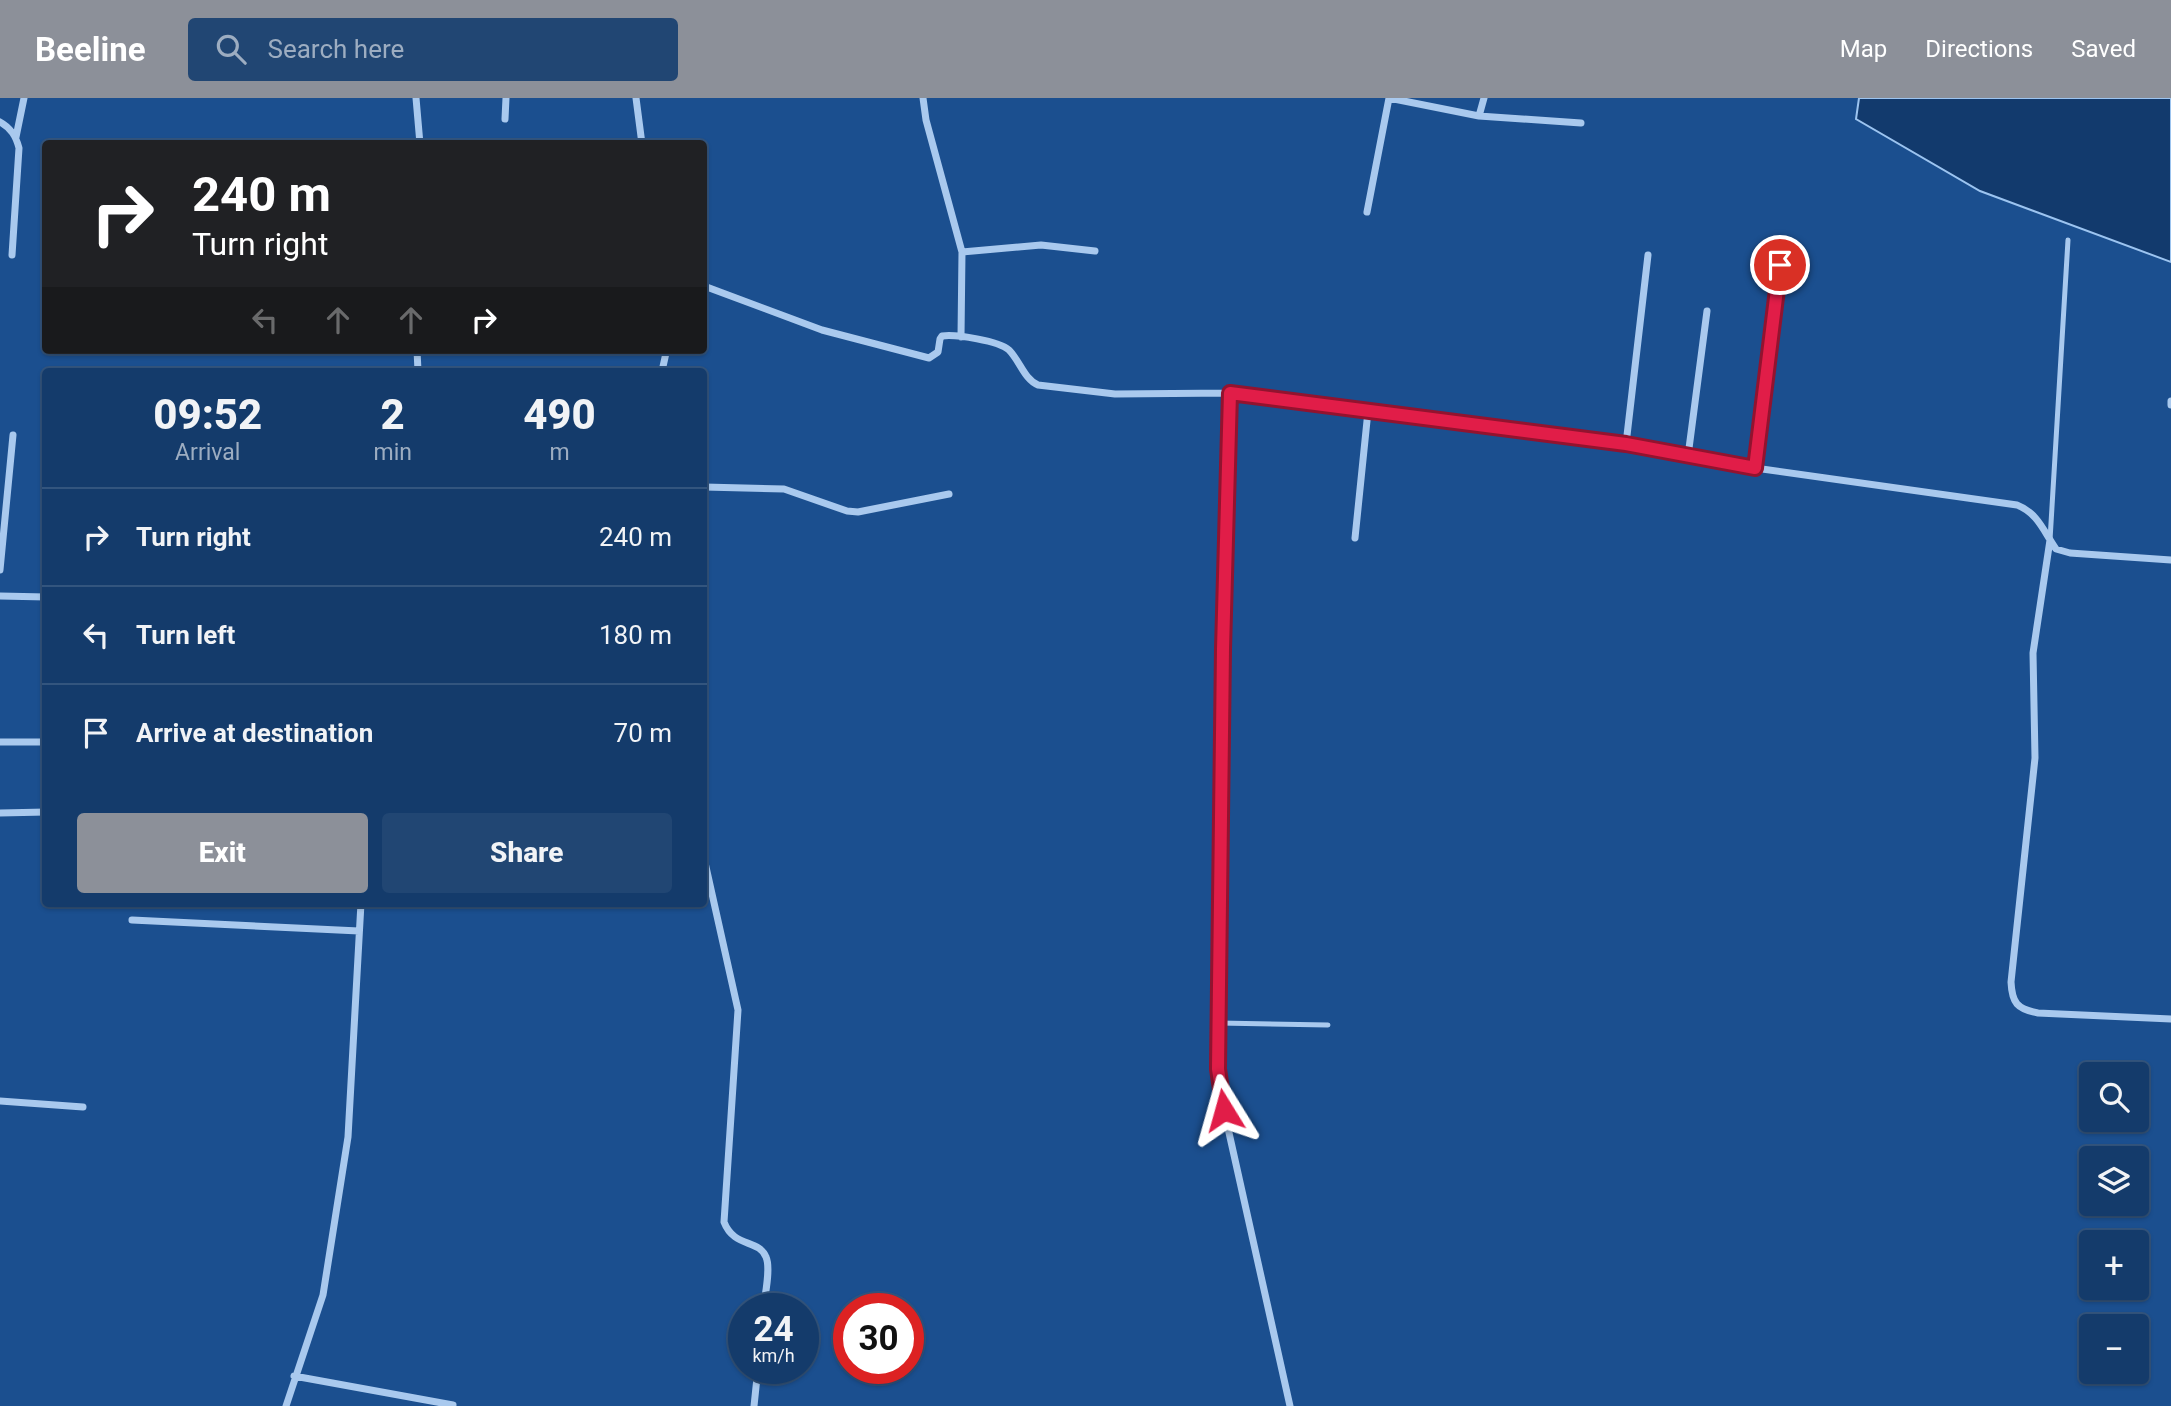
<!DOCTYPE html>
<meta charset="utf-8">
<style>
:root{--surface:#143b6b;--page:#214673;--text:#f1f3f6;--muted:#9dadc1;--line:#33557e;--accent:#8c9099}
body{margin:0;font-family:Roboto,sans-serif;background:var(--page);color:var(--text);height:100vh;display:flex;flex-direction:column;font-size:26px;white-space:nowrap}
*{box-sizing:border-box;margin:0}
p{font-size:23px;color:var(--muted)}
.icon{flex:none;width:38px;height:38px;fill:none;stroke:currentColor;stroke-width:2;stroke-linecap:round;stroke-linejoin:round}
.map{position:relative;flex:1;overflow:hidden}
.drawer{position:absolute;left:42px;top:270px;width:665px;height:539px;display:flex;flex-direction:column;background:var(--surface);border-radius:7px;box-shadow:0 2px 5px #0004,0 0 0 2px var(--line)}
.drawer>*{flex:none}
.top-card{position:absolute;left:42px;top:42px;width:665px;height:214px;border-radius:7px;box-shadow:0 2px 5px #0004,0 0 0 2px var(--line);background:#202124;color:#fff;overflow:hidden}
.controls{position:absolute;left:2079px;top:964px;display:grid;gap:14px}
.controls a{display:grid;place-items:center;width:70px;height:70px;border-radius:7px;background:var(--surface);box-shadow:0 2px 5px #0004,0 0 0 2px var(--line);font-size:35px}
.speed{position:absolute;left:728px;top:1195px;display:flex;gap:14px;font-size:35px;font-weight:700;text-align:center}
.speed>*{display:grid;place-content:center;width:91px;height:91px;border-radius:50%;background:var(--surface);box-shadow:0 2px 5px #0004,0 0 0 2px var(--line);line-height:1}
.speed small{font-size:18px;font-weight:400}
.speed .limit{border:10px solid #d22;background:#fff;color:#111}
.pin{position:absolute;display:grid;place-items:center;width:60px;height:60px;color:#fff;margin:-30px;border:4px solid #fff;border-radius:50%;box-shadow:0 2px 7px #0007}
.me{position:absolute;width:77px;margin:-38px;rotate:352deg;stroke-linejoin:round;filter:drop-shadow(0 0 5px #0008)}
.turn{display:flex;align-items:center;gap:24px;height:147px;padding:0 35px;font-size:32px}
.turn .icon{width:91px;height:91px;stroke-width:2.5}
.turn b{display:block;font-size:49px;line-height:60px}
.lanes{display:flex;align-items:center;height:66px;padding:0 35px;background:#0003;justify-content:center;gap:35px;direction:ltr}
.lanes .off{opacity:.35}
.eta{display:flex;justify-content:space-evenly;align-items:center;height:119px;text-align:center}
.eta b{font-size:42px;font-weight:800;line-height:49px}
.primary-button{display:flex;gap:14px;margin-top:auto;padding:14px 35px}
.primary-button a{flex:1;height:80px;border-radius:7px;background:var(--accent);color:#fff;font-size:28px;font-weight:800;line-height:80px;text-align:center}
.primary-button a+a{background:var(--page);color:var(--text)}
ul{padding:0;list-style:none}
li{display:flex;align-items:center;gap:21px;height:98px;padding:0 35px;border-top:2px solid var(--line)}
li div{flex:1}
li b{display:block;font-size:26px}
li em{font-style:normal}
header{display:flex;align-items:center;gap:42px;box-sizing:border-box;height:98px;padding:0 35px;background:var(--accent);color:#fff}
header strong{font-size:33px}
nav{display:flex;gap:38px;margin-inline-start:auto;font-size:24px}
.search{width:490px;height:63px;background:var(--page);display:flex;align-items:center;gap:18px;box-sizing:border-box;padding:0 24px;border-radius:7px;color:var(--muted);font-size:26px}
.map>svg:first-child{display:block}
</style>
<header>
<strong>Beeline</strong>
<div class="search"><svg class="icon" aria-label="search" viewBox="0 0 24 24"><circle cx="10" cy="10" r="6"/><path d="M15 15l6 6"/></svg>Search here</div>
<nav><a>Map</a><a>Directions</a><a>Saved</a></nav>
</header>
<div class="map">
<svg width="2171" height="1308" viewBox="0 0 2171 1308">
<rect width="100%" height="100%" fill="#1b4f8f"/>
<path fill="#123a6d" stroke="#9cc4f0" stroke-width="2" d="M1859,0H2171V164L1980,93L1856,21Z"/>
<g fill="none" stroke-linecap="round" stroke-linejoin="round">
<path stroke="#a9c9ee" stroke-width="5" d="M2050,442L2068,142
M1219,925L1328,927"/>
<path stroke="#a9c9ee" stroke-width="7" d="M416,0L420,46
M636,0L642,46
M923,0L926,22L962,154L961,239
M1389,0L1479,18L1581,25
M1479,18L1484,0
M505,21L506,0
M0,24C11,30 16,38 19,50L12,157
M16,39L24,0
M1367,114L1389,0
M962,154L1041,147L1095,153
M704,188L822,232L929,260L938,254L940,241L942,238C956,236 999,243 1009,252C1020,263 1024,281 1038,287L1115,296L1230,295L1626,346L1755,370L2017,407C2038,415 2044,434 2056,451L2070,455L2171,462
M417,252L418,273
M662,273L666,255
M1230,295L1223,550L1219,990L1290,1308
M2171,303V307
M1626,346L1648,157
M1688,358L1707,213
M1755,370L1780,167
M704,389L784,391L847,413L858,414L949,396
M1355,440L1368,313
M2050,442L2033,555L2035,660L2011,884C2012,905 2017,911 2038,915L2171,921
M0,472L13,337
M0,498L46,499
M0,644H46
M0,715L46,714
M704,760L738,912L724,1124C734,1150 759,1141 766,1159C771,1170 765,1198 763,1211
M132,822L359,833
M0,1003L83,1009
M294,1278L453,1307
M286,1308L323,1197L348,1039L361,805
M754,1308L758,1270"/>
</g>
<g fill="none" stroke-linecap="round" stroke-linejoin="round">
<defs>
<path id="route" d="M1224,1012L1218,971L1223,551L1230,295L1626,346L1755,370L1780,167"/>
</defs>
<use href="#route" stroke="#92132f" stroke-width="18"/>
<use href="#route" stroke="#e11d48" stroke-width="12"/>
</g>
</svg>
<div class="controls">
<a><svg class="icon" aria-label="search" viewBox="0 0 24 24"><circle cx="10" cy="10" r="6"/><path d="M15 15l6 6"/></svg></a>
<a><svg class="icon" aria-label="layers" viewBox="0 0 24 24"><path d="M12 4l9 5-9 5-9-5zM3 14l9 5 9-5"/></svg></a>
<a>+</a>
<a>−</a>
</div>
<div class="speed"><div>24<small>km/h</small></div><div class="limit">30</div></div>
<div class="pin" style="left:1780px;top:167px;background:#d93025"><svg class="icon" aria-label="arrive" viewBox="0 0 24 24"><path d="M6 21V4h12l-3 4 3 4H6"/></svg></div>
<svg class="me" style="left:1224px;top:1012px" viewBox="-20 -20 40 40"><path d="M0-17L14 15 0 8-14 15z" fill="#e11d48" stroke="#fff" stroke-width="4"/></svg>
<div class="top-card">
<div class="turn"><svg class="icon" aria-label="right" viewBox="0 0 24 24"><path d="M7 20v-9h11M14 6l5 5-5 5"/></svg><div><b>240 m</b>Turn right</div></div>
<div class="lanes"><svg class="icon off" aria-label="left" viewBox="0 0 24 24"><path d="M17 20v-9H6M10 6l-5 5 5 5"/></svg><svg class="icon off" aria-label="ahead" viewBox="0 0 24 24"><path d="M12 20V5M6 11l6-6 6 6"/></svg><svg class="icon off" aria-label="ahead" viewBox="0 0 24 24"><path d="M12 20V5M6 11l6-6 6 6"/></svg><svg class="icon" aria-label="right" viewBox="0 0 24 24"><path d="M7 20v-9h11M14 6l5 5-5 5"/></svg></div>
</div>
<section class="drawer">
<div class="eta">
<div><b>09:52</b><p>Arrival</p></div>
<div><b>2</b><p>min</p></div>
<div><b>490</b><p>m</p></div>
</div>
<ul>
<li><svg class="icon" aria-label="right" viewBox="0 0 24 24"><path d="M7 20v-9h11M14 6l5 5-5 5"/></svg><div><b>Turn right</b></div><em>240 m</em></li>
<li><svg class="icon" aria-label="left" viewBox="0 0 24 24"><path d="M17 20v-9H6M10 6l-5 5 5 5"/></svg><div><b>Turn left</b></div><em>180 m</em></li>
<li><svg class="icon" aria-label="arrive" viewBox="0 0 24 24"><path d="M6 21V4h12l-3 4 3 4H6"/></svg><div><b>Arrive at destination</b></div><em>70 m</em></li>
</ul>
<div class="primary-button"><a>Exit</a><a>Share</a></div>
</section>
</div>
